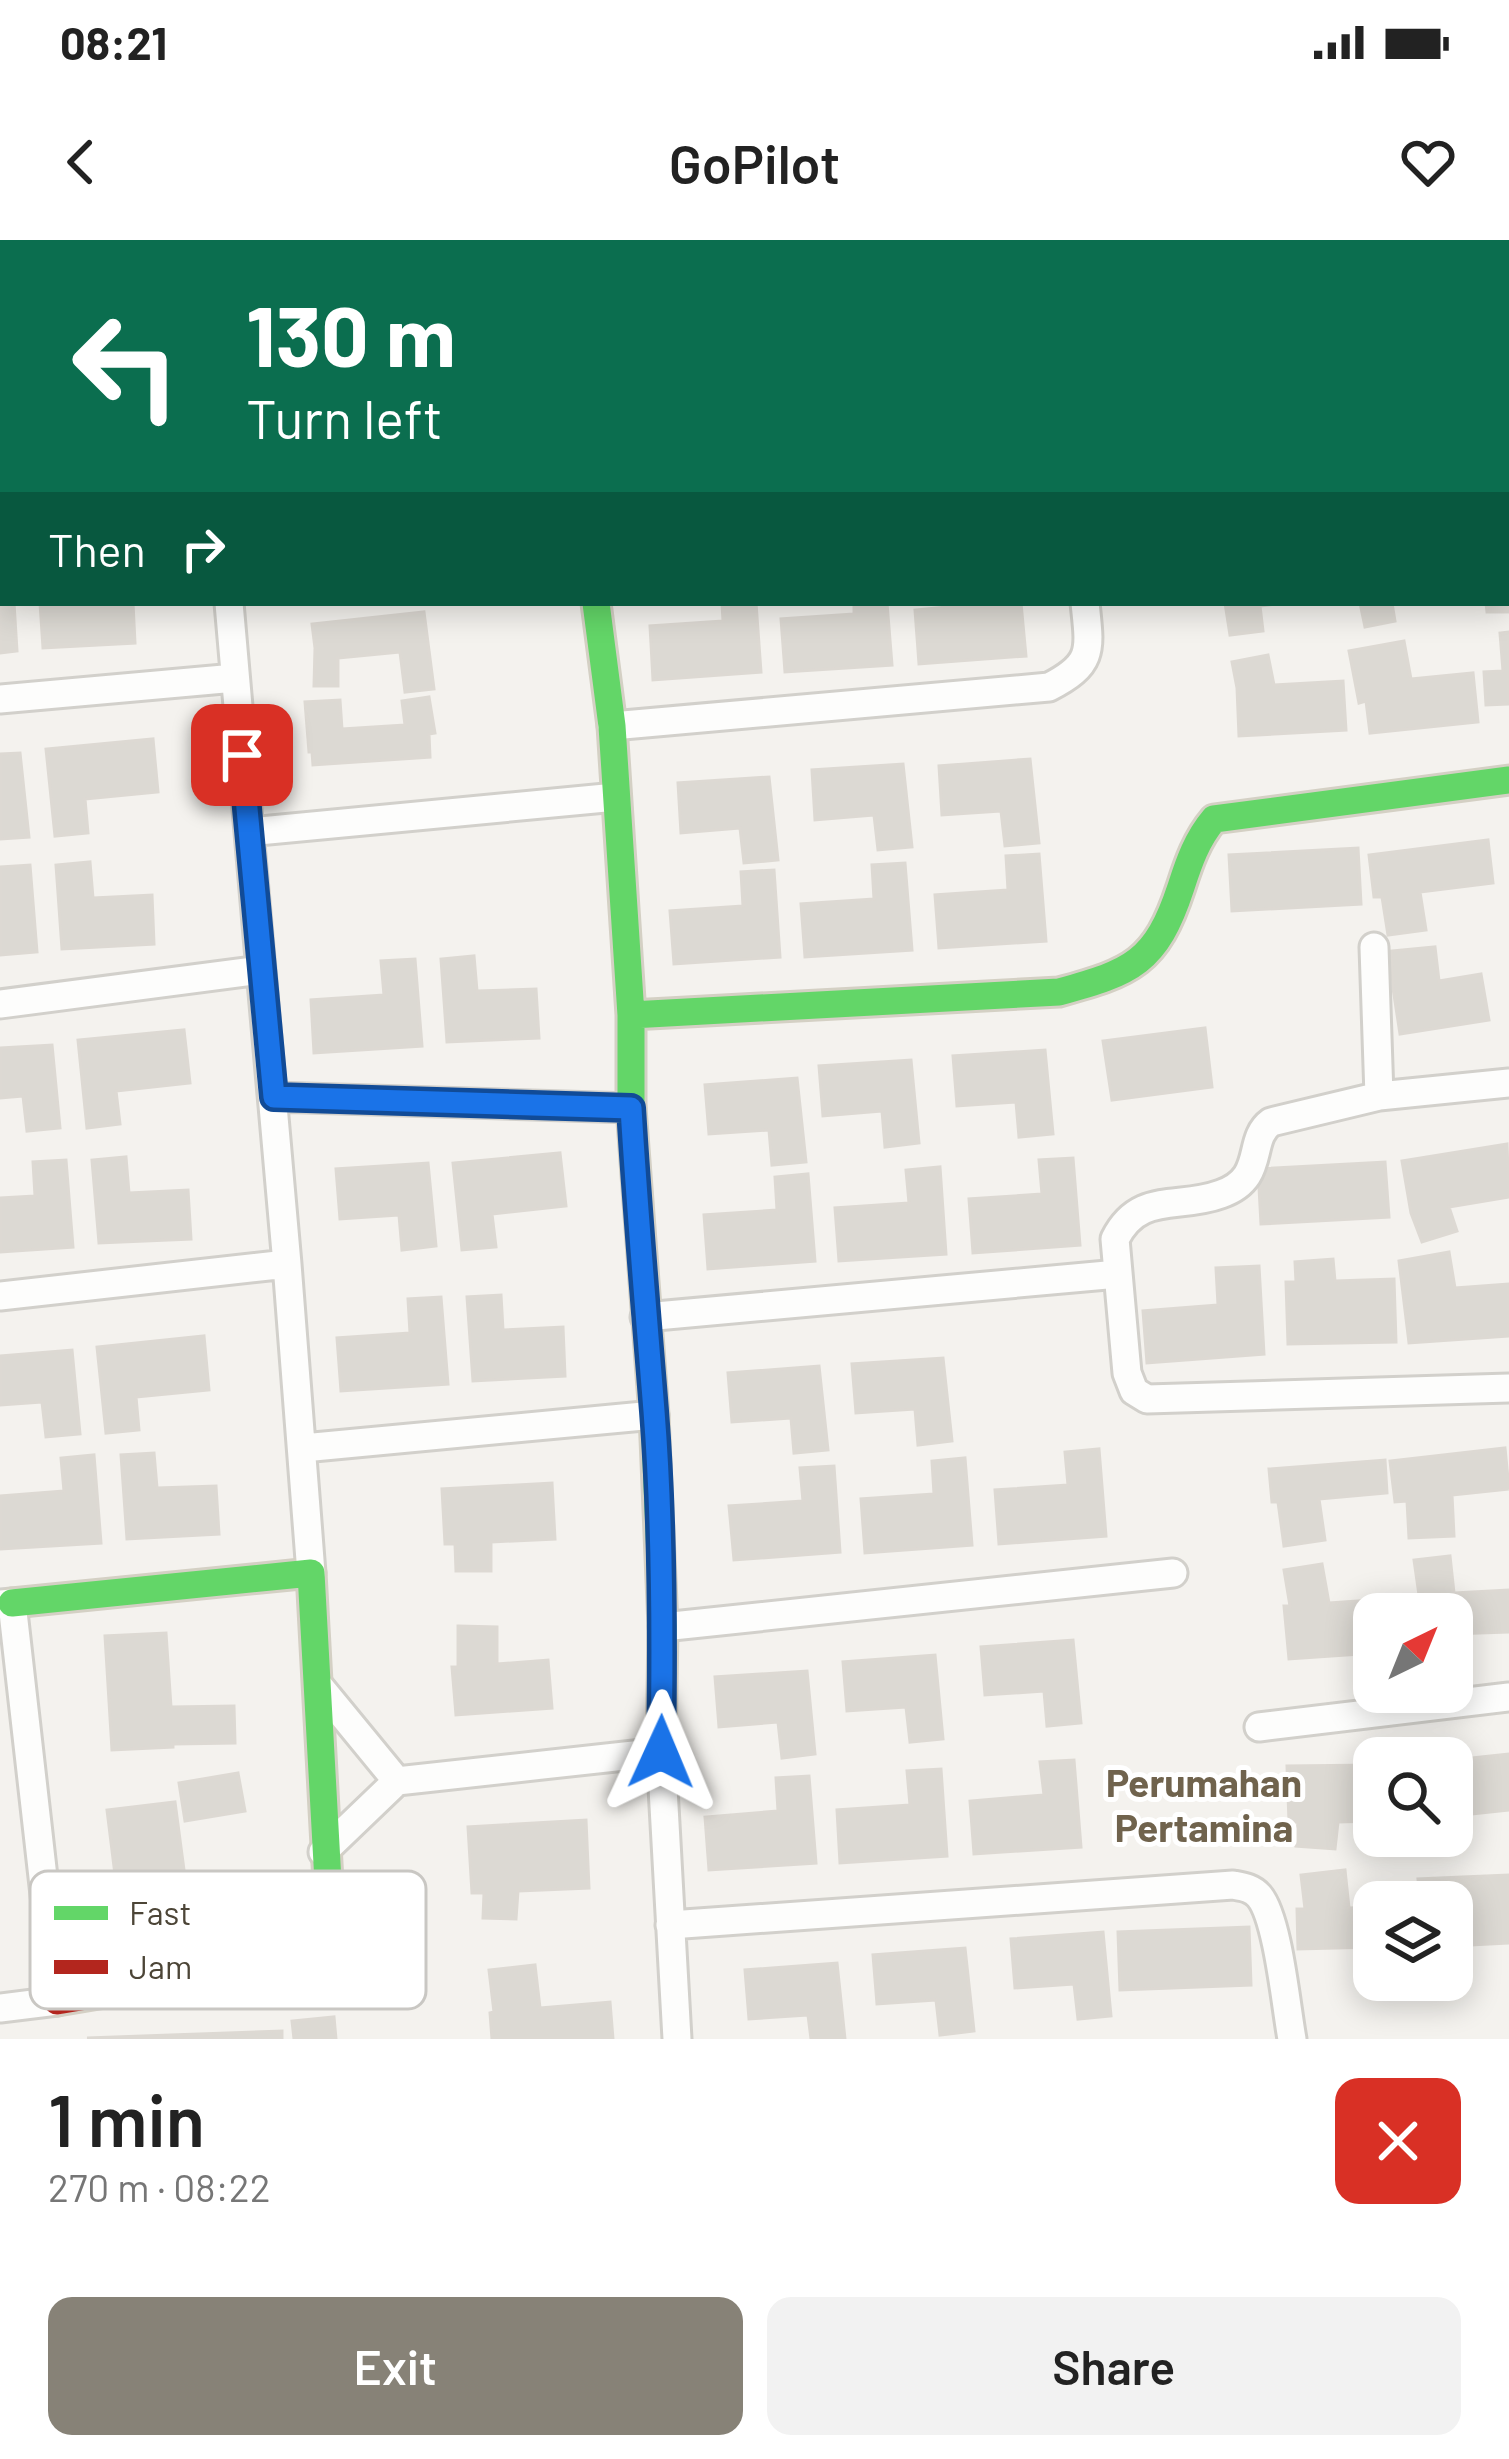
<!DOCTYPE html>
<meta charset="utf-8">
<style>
:root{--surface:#fff;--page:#f2f2f2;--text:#222;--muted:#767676;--accent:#878277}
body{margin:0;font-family:Barlow,sans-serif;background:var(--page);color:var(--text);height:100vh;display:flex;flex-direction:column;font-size:45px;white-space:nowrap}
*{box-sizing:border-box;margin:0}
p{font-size:39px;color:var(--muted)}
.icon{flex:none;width:66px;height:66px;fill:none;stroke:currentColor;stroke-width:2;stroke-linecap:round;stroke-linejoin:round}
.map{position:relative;height:1799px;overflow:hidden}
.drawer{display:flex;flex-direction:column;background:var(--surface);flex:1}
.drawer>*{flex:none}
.banner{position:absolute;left:0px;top:0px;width:1509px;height:366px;box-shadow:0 6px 30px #0003;background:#0b6e4f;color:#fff;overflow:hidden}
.needle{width:78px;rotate:43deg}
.controls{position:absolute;left:1353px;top:1353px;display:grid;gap:24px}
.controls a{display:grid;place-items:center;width:120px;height:120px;border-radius:24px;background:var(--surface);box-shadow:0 6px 30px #0003;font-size:60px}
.pin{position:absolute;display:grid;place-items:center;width:102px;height:102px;color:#fff;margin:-51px;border-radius:24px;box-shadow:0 6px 18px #0006}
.me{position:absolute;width:132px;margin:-66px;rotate:1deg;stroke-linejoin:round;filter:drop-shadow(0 0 9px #0008)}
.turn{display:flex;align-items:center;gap:42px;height:252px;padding:0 48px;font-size:54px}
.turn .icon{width:156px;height:156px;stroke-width:2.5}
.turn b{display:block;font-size:84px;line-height:102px}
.then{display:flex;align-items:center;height:114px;padding:0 48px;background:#0003;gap:24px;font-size:45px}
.round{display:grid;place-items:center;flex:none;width:126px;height:126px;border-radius:24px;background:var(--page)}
.head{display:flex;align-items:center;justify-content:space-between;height:204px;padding:0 48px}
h1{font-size:72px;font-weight:600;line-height:90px}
.button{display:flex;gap:24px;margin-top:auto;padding:24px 48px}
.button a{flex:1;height:138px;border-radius:24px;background:var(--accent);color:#fff;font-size:48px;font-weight:600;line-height:138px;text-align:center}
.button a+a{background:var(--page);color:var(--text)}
.status{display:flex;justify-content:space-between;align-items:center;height:84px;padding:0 60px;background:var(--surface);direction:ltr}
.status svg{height:33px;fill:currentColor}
header{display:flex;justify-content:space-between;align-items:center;height:156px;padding:0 48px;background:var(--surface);font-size:54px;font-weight:600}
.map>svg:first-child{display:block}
</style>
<div class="status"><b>08:21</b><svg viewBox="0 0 49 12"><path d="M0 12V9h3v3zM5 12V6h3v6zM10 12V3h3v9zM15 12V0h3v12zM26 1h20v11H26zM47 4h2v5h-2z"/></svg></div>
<header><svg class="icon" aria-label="back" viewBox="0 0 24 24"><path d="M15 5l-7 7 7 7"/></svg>GoPilot<svg class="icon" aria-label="heart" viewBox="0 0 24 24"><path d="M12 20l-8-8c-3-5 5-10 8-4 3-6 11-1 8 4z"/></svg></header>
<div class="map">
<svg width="1509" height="1799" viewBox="0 0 1509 1799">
<rect width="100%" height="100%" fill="#f4f2ee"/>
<path fill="#dcd9d3" stroke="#ddd9d3" stroke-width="3" d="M266,0H406V3H267Z
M1445,0H1509V38H1506V3H1445Z
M1506,91L1509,92V175L1506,176Z
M1509,296V372H1487L1486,363H1506V297Z
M0,325H3V363H14L17,411L0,413Z
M40,363H133L135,403L43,408Z
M722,363H756L761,432L653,440L650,386L723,381Z
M854,363H887L892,425L785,432L781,379L854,374Z
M988,363H1021L1026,416L919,424L915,370Z
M1225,363H1284L1260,366L1263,391L1230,395Z
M1360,363H1392L1395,381L1365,387Z
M424,372L434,449L405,452L400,412L338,418V446H314L315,408L312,384Z
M1509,392V464L1486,465L1484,432L1503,431L1500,393Z
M1404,401L1411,439L1473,433L1478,482L1370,493L1366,461L1359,463L1349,411Z
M1268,415L1274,445L1343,441L1346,490L1239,496L1237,448L1232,422Z
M429,457L435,493L429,494L430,517L313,525L312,512H309L305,462L340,460L342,489L405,485L402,461Z
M153,499L158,552L85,559L88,593L55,596L46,509Z
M20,513L29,597L0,599V514Z
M1030,519L1039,603L1005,606L1001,571L942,575L939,526Z
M903,524L912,607L878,610L874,575L815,580L812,530Z
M769,537L778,620L744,623L740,588L681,593L678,543Z
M1488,600L1493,643L1420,652L1426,690L1388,695L1382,657H1374L1369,615Z
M1358,608L1361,664L1232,671L1229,615Z
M1039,614L1046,701L939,708L935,655L1008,650L1006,616Z
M90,622L93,658L152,655L154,704L62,709L56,625Z
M905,623L912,710L805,717L801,664L874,659L872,625Z
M30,625L37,712L0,715V627Z
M774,630L780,717L674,724L670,671L743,666L741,632Z
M1435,707L1439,741L1481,734L1489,780L1400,794L1393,748L1391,711Z
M474,716L477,751L536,749L539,798L447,802L441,719Z
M415,719L422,806L314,813L311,760L384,755L381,721Z
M1205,788L1212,847L1112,860L1103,801Z
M184,790L190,843L116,851L120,884L87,888L78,800Z
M52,805L60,888L27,891L23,856L0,858V808Z
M1045,810L1053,894L1019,897L1016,862L957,866L953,816Z
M911,820L919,903L885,907L882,871L823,876L819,826Z
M797,838L806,922L772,925L769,890L709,894L705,845Z
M1507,904L1509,957L1449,967L1457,991L1422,1002L1411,973L1402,921Z
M560,913L566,966L492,974L496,1007L462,1010L453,923Z
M126,917L129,953L188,950L191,999L99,1003L92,920Z
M1073,918L1080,1005L973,1013L969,959L1042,954L1039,920Z
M66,920L73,1007L0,1012V958L35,956L33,922Z
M1385,922L1389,977L1261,984L1258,929Z
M428,923L436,1006L402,1010L399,975L340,979L336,929Z
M940,927L946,1014L839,1021L835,968L909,963L906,930Z
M808,934L815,1021L708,1029L704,975L777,970L775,937Z
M1449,1012L1455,1048L1509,1044V1096L1409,1103L1399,1021Z
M1333,1019L1335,1041L1394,1039L1396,1102L1288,1104L1286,1042H1296L1295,1022Z
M1259,1026L1264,1114L1147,1123L1143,1071L1218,1065L1216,1028Z
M501,1055L503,1090L563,1087L565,1136L473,1141L467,1057Z
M441,1057L448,1144L341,1151L337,1098L410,1093L408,1059Z
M204,1096L209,1150L136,1157L139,1190L106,1193L97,1107Z
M72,1110L80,1194L46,1197L42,1162L0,1165V1116Z
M943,1118L952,1201L918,1205L915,1169L856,1173L852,1124Z
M819,1126L828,1210L794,1213L791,1178L732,1182L728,1133Z
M1505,1208L1509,1249L1452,1255L1454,1296L1409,1298L1407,1261L1395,1262L1390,1221Z
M1099,1209L1106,1296L999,1304L995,1250L1068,1245L1065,1212Z
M154,1213L157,1248L216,1246L219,1294L127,1299L121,1215Z
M94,1215L101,1303L0,1309V1256L64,1251L61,1218Z
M965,1218L972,1305L865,1313L861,1259L934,1254L932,1221Z
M1385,1220L1387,1253L1319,1259L1325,1300L1284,1306L1278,1262H1272L1269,1229Z
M834,1226L840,1312L734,1320L729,1266L803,1261L800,1228Z
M552,1243L555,1299L491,1302V1331H456L455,1304H445L442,1249Z
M1450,1316L1454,1353L1509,1350V1392L1452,1394V1374H1410L1409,1355H1419L1414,1320Z
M1322,1324L1329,1363L1399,1358L1400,1374H1374V1413L1289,1419L1284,1366H1290L1284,1330Z
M458,1386L497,1387V1424L548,1420L552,1468L456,1475L452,1427H458Z
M166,1393L171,1467L234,1466L235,1503L173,1504V1507L112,1510L105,1396Z
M1073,1400L1081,1483L1047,1486L1044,1451L985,1455L981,1407Z
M935,1415L943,1499L910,1502L906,1467L847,1471L843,1422Z
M807,1431L815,1514L782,1518L778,1482L719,1487L715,1437Z
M1509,1514V1570L1452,1576V1520Z
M1074,1520L1081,1607L974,1614L970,1561L1044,1555L1040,1522Z
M1374,1525V1581L1338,1582L1335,1609L1296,1606L1298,1582H1289L1287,1526Z
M941,1529L947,1616L840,1623L837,1570L910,1565L907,1531Z
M238,1533L245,1571L185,1581L179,1543Z
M809,1536L816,1623L709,1630L705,1577L778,1571L776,1538Z
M175,1562L191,1683L122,1691L107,1570Z
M586,1580L589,1648L518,1651L516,1679L483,1678L484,1653H472L468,1587Z
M1345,1630L1349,1668L1374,1667V1707L1298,1709L1297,1669H1305L1301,1635Z
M1509,1635V1703L1452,1706V1662H1420L1418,1639Z
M1249,1687L1251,1745L1120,1750L1118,1692Z
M1103,1692L1111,1776L1078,1779L1074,1744L1015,1748L1011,1699Z
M965,1708L974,1791L940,1795L936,1760L877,1764L873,1715Z
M837,1723L845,1799H811L808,1775L749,1779L745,1730Z
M535,1725L540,1768L610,1762L613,1799H492L490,1773L494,1772L489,1730Z
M334,1777L336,1799H294L292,1781Z
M282,1791V1799L87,1798Z"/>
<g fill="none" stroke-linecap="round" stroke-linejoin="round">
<defs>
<path id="street" d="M183,0V3
M564,0L565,3
M0,154L3,153
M1506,235L1509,234
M229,363L261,730
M0,459L235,438
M612,486L1049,447C1094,424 1090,410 1085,363
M249,592L616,557
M1374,707L1379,856L1509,843
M0,764L261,730L287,1024
M1379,856L1271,882C1246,900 1267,938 1221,954C1178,970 1139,951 1115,999L1127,1133L1134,1151L1147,1159L1509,1148
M274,857L631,868
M0,1056L287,1024L311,1333
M645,1077L1118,1034
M303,1208L654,1175
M0,1364L12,1363L57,1761L0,1768
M663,1387L1173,1333
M319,1446L397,1541
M1259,1487L1509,1457
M323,1612L397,1541L661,1512L677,1799
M670,1685L1233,1645C1244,1647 1252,1648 1259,1656C1278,1678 1286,1767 1292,1799"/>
<path id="fast" d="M596,363L612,486L631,775V868L654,1175L663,1387L661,1512
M631,775L1059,752C1132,732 1156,723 1181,647C1189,622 1197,599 1214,579L1509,540
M12,1363L311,1333L331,1696C324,1722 312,1718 288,1722"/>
<path id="jam" d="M57,1761L288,1722"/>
</defs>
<use href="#street" stroke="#d2d0cb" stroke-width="33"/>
<use href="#fast" stroke="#d4d0c4" stroke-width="33"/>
<use href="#jam" stroke="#d4d0c4" stroke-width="33"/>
<use href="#street" stroke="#fdfdfc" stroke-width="27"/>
<use href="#fast" stroke="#63d668" stroke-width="27"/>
<use href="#jam" stroke="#b3261e" stroke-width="27"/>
</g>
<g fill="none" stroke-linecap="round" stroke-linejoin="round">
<defs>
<path id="route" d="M242,515L274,857L631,868C637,969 646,1070 654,1171C663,1284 663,1399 661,1512"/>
</defs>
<use href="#route" stroke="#114b97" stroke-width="30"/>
<use href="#route" stroke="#1a73e8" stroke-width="21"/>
</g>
<g text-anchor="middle" stroke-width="10" stroke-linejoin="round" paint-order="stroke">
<g font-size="39" font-weight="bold" fill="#70634d" stroke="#fff">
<text x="1204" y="1557">Perumahan<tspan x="1204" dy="45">Pertamina</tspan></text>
</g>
</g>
<rect x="30" y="1631" width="396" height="138" rx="18" fill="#fff" stroke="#c9c7c3" stroke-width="3"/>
<rect x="54" y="1666" width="54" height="14" fill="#63d668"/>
<rect x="54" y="1720" width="54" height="14" fill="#b3261e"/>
<g font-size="33" fill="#4c4537">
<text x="129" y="1685">Fast</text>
<text x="129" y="1739">Jam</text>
</g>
</svg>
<div class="controls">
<a><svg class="needle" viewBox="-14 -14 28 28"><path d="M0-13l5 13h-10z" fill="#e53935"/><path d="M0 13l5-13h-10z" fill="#767676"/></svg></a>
<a><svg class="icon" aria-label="search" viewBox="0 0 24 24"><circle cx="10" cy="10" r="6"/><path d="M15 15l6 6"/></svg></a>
<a><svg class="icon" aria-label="layers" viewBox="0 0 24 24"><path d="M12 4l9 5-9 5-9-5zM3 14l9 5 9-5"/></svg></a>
</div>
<div class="pin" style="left:242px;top:515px;background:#d93025"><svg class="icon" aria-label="arrive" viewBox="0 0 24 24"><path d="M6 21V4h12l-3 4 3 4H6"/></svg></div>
<svg class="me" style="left:661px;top:1512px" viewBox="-20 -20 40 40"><path d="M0-17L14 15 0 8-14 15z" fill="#1a73e8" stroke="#fff" stroke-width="4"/></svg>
<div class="banner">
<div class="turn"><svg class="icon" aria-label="left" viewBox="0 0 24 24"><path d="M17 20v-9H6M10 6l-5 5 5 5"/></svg><div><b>130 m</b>Turn left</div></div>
<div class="then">Then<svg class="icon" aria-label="right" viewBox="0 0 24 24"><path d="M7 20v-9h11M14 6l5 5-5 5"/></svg></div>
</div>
</div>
<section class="drawer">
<div class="head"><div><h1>1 min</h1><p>270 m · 08:22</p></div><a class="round" style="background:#d93025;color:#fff"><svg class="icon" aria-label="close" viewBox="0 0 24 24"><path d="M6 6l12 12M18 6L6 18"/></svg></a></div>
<div class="button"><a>Exit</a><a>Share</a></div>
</section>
